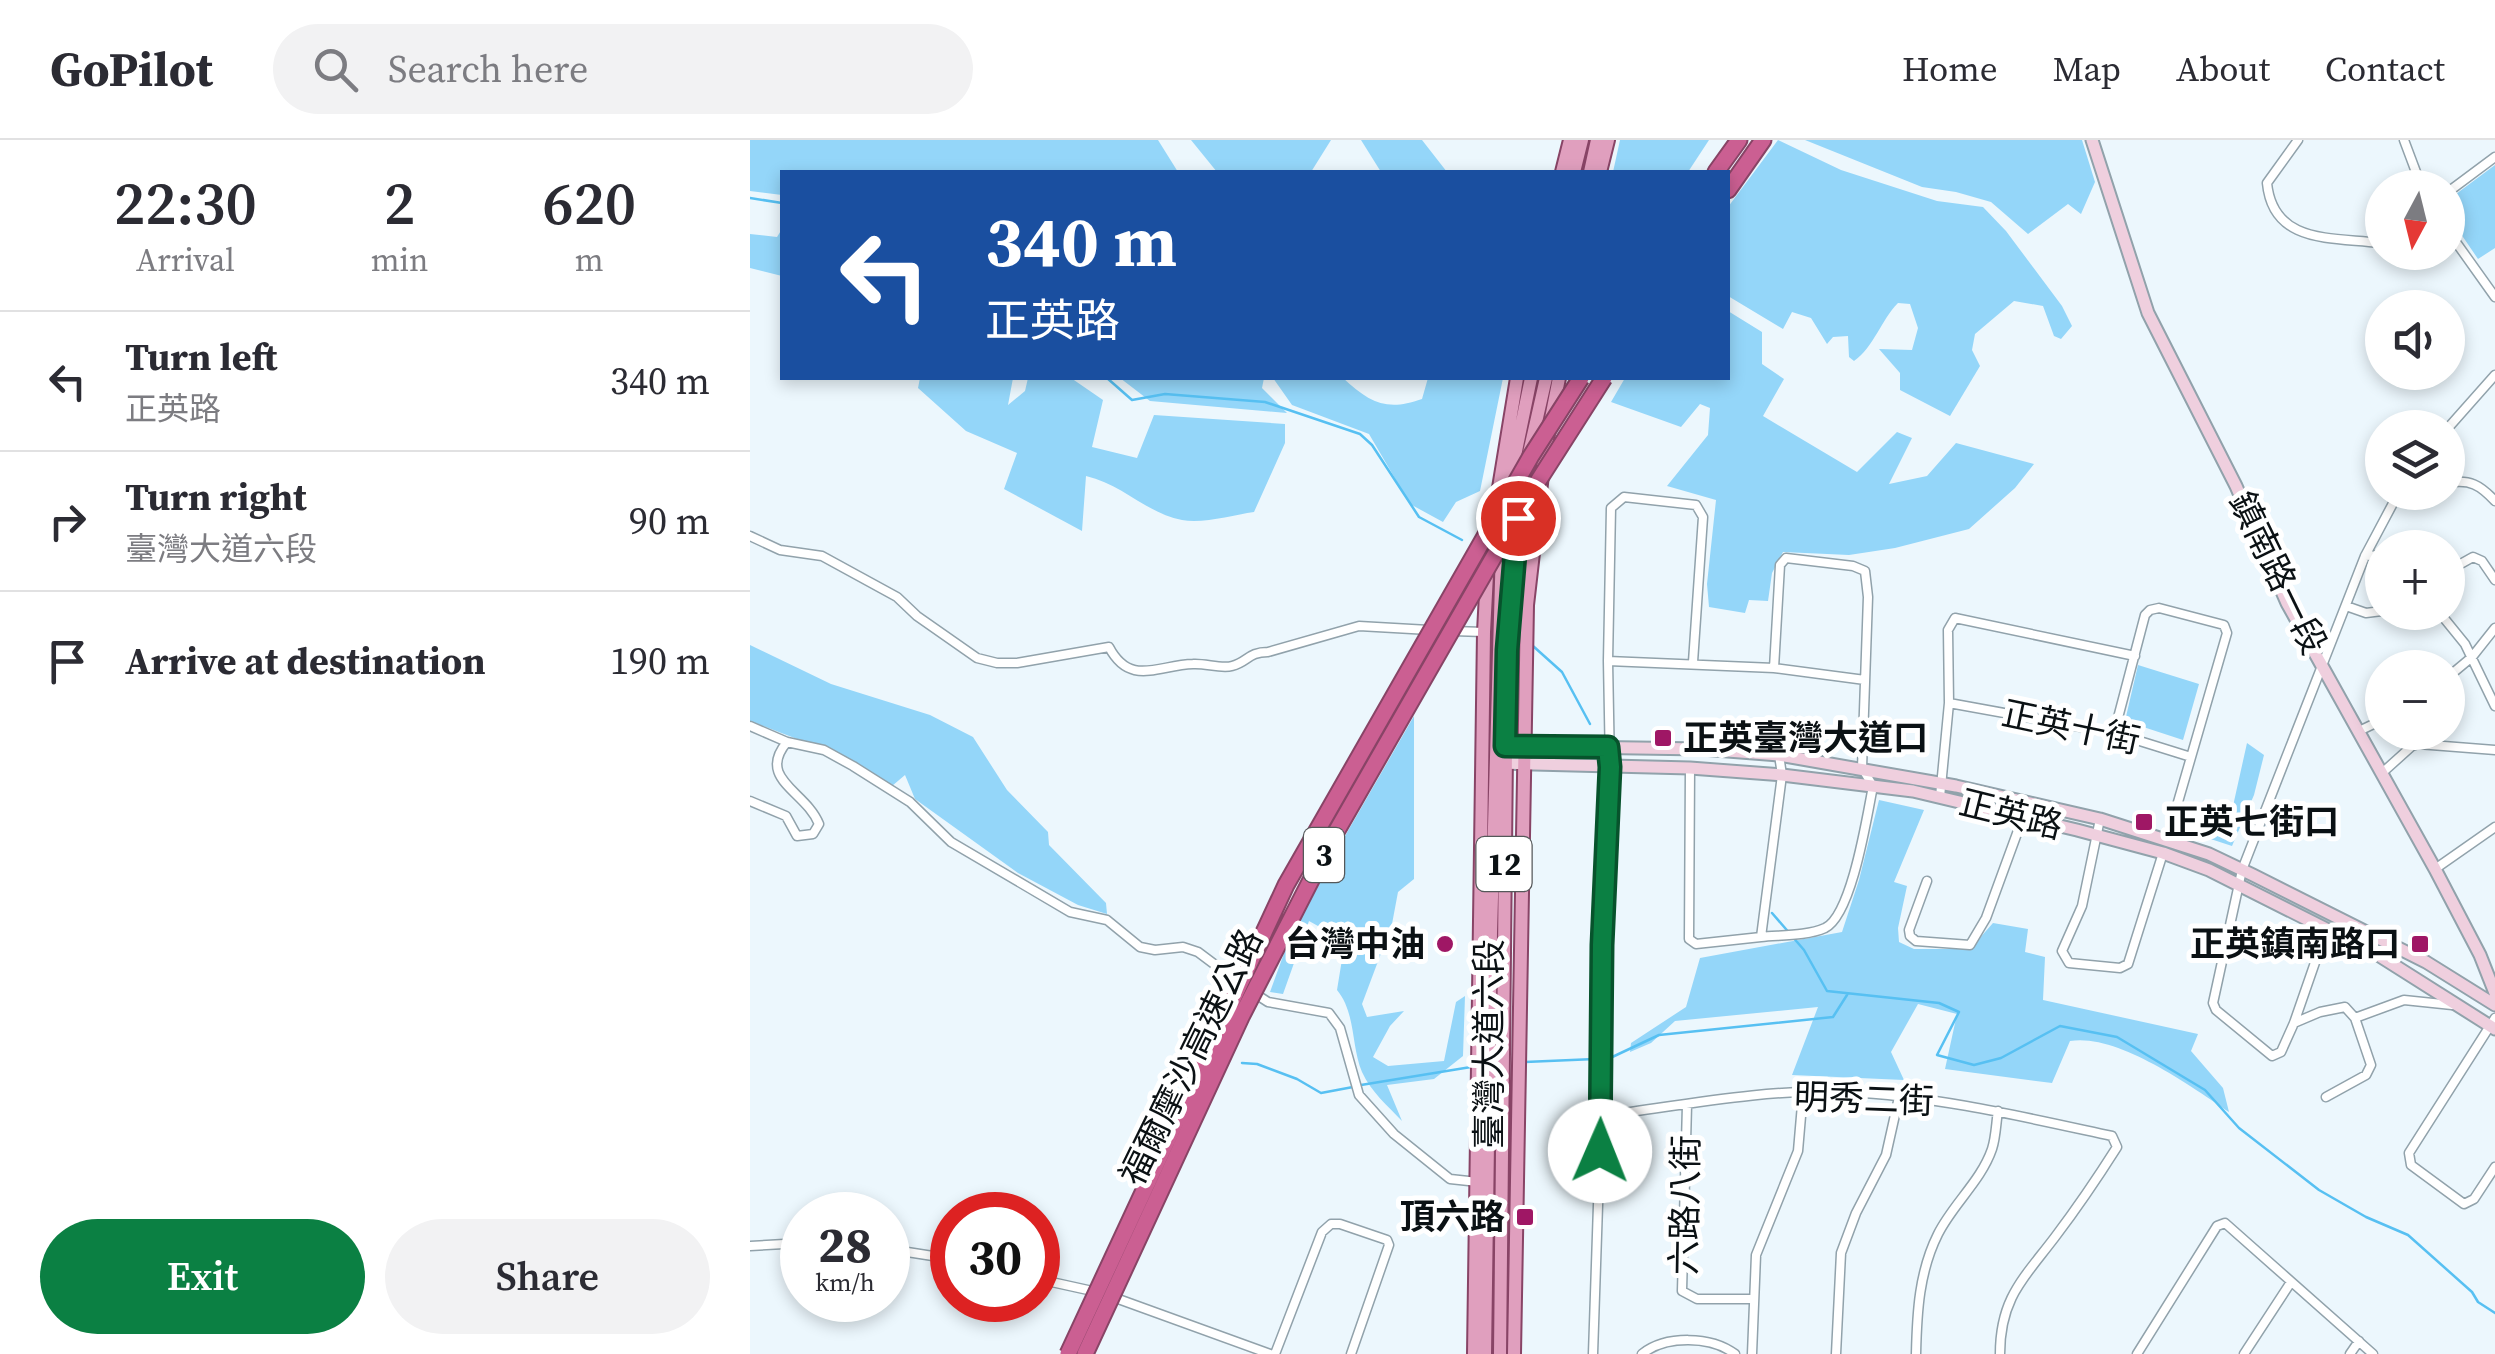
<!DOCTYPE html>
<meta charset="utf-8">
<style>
:root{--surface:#fff;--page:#f2f2f3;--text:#2b2b33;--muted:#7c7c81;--line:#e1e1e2;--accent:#0b8043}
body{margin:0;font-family:"Source Serif 4","Noto Sans TC",serif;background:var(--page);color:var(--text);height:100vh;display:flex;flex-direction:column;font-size:38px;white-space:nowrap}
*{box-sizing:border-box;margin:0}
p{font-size:32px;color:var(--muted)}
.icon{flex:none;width:55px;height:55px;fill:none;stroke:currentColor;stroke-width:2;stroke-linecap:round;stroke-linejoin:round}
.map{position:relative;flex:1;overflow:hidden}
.details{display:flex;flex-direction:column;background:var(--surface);width:750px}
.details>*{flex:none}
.hud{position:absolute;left:30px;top:30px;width:950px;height:210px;border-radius:0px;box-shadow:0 5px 15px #0003;background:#1a4fa0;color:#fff;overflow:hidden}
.needle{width:65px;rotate:187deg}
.fabs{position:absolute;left:1615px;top:30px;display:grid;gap:20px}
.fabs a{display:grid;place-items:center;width:100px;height:100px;border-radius:50%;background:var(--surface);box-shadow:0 5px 15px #0003;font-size:50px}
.speed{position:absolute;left:30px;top:1052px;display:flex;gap:20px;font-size:50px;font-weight:700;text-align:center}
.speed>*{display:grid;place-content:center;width:130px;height:130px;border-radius:50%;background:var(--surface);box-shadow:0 5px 15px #0003;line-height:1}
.speed small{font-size:25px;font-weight:400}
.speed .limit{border:15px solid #d22;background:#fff;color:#111}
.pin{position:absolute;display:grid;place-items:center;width:85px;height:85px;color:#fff;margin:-42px;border:5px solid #fff;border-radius:50%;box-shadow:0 2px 10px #0007}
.me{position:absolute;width:110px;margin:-55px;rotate:1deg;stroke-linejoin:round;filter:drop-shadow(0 0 8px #0008)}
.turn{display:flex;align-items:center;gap:35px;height:210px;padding:0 40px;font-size:45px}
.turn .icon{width:130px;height:130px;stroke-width:2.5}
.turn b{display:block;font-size:70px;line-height:85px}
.eta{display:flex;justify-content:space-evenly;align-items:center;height:170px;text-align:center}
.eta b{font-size:60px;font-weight:600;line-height:70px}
.button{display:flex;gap:20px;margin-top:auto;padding:20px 40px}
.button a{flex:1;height:115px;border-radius:60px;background:var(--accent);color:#fff;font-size:40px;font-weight:600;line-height:115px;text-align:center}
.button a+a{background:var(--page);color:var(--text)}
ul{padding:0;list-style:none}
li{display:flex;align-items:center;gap:30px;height:140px;padding:0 40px;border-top:2px solid var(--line)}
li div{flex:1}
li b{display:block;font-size:38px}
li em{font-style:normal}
header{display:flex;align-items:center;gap:60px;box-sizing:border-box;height:140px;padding:0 50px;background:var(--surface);border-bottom:2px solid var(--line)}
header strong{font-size:48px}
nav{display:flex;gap:55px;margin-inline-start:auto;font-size:35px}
.search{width:700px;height:90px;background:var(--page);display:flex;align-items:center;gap:25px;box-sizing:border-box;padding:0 35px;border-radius:55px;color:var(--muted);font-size:38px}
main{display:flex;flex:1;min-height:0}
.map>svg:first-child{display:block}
</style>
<header>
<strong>GoPilot</strong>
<div class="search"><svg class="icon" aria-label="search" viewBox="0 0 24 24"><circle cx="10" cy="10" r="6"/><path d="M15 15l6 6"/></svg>Search here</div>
<nav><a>Home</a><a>Map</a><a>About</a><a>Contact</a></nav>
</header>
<main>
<section class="details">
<div class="eta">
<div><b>22:30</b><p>Arrival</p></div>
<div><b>2</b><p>min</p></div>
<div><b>620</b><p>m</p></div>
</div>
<ul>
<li><svg class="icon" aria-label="left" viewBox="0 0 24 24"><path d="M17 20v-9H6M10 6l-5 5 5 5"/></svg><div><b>Turn left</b><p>正英路</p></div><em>340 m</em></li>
<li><svg class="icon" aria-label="right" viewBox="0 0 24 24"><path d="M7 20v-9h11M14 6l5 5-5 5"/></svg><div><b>Turn right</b><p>臺灣大道六段</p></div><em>90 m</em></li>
<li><svg class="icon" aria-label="arrive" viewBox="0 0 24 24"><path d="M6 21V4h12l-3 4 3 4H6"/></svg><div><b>Arrive at destination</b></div><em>190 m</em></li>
</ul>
<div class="button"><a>Exit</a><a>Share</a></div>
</section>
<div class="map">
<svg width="1745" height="1214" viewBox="0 0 1745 1214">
<rect width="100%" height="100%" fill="#ecf7fd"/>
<path fill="#94d6f9" d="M0,0H408L428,32H32V55L0,51Z
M441,0H581L561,32H467Z
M611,0H672L697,32H631Z
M870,0H959L938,32H863Z
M1028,0L1091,30L1187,61L1233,67L1256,91L1312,166L1322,186L1311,199L1304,196L1293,166L1264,161L1225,194L1222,210L1230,226L1200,276L1150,250V233L1129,209L1162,210L1168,188L1160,164L1148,163C1131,180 1124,207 1104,221L1099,217L1098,196L1083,197L1077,204L1061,178L1042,172L1033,189L978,156V67Z
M1055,0H1332L1345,42L1331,74L1318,64L1278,94L1241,62L1206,52L1172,47Z
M1745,25V108L1728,119L1698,75V60Z
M32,89V136L0,128V94L27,97Z
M978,171L1012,192V224L1034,239L1013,276L1107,332L1147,292L1162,298L1139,344L1177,336L1206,303L1284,324L1265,348L1219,389L1145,408L1099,415L1033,412L1022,433L1018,461L999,460L995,473L959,467L957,444L966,360L917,346L958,295L960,268L950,264L931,287L861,262L875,238H978Z
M170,238H263L258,265L275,251L278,238H321L353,260L342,307L387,318L404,275L535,284V303L504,372C483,375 453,384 432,380C396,373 372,344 336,336L332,391L254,349L267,313L216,291L168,248Z
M370,238H514L512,248L537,273L400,261Z
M523,238H593C619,262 636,272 672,259L678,238H753L730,351L706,362L693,382L660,364L619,294L542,265Z
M0,505L81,544L180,575L223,597L257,650L298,692L299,705L356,763L357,774L328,765L268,733L165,659L155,635L142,646L86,614L0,581Z
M1388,525L1449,544L1433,600L1375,581Z
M664,576V739L648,752L642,784L612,864L617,877L654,871L640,886L623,917L638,926L694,921L706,862L715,856L713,916L684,939L637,945L652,981C638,966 621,952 612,932C601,906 606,873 587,850L595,801L559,781L533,854L520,852L545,783Z
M1497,603L1514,615L1504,655L1482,706L1427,688L1430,677L1479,684Z
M1129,660L1174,670L1144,742L1157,746L1148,788L1149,802L1164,809H1220L1243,783L1278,789L1275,812L1295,817L1293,860L1448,894L1441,911L1473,948L1479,972C1441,946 1367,893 1320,901L1302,943L1195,929L1207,874L1168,864L1141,912L1154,940L1042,935L1068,867L925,881L901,903L880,912L881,903L936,867L950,818L1092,792L1109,740Z"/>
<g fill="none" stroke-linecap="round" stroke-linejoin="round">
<path stroke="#57c0f2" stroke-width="2.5" d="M0,58L32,63
M357,238L382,260L415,254L515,262L610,294L622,305L669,377L712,400
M783,506L812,532L840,584
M1022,773L1054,810L1077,851L1189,863L1209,872L1187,915L1224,925L1251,918L1310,886L1367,897L1455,950L1489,988L1569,1050L1616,1077L1658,1095L1722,1152L1728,1162L1745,1173
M858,919L909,895L1083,877L1097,855
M775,922L845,919
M492,923L507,924L547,939L571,953L603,947
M611,945L721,927"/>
<defs>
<path id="street" d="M1548,0L1517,43C1523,104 1581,97 1629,103L1632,100
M1654,0L1672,48
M1698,52L1745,17
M1698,91L1745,157
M1698,288L1745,235
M1698,343C1720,339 1730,345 1745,361
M0,396L30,410L72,416L147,457L167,476L227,518L247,523H267L359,507C380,547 408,525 443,524C455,523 471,529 482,526C498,522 498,512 518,512L609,486L679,490
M1615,416L1632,415
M1698,431L1723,417L1732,421L1745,440
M1596,466L1616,473L1632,471
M1689,472L1715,504L1745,566
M703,491L734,492
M858,521L1024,528L1115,540
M1698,537L1722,517L1745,488
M1199,563L1364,593L1441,617
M0,586L37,602L74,610L103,626L160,662L201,702L320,772L357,780L390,807L405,810L433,807L448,812L492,845
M1609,591L1632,580
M1364,593L1395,475L1400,470L1409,468L1474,485L1477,493L1417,700
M940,628L939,799L946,804L1011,797L1032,635L1029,615
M1632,633L1662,606L1668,604L1745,610
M1190,657L1199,563L1198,490L1205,478L1385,516
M0,661L36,676L47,696L63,694L69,684C56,651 6,639 37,602
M1350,679L1332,766L1312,811L1319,823L1370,828L1378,824L1413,713
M1685,729L1745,687
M1177,741L1159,790L1160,796L1166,801L1220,805L1236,778L1273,677
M1577,788L1544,883L1531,912L1522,916L1466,870L1463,863L1492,730L1615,416L1649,352
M1011,797C1031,795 1057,796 1075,788C1102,775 1117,676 1123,646L1112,628L1118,457L1115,431L1103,426L1036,418L1030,425L1024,528
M504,853L518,862L579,873L590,888L609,955L644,994L700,1039L728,1042
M1605,878L1654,860L1702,865
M1745,878L1659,1013L1661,1025L1714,1064L1724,1059L1745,1027
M1544,883L1570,872L1595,867L1605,878L1621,925L1616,935L1576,957
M937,965L932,1151L947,1159H1004
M851,976C928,966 1019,948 1096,952C1186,956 1274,977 1362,996L1367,1007C1348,1037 1327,1068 1305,1097C1274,1138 1250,1158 1250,1214
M0,1106L52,1103
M138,1109L202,1119
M288,1139L347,1152
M360,1156L520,1214
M525,1214L572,1092L581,1084H590L637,1100L639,1105L601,1214
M843,1214L851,976L852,805L860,627L858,521L861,368L874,357L946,365L953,377L943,522
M892,1214C916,1195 961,1196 985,1214
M1002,1214L1006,1115L1048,1011L1053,953
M1086,1214L1091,1113L1106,1073L1136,1015L1149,957
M1166,1214C1167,1172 1169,1132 1188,1094C1203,1064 1231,1041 1242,1009C1246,997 1246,983 1248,971
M1387,1214L1467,1086L1475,1083L1623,1214
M1494,1214L1541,1142
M1600,1214L1609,1201"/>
<path id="secondary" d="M1342,0L1398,173L1486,346L1537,463L1685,729L1730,815L1745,853
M749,606L952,609L1029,615L1206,646L1350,679L1459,714L1503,735L1676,822L1745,865
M750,623L940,628L1032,635L1163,651L1327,690L1413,713L1459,730L1628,815L1745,889"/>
<path id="primary" d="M812,32L820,0
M824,32L832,0
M840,32L847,0
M850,32L858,0
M779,313L796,238
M724,1214L734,492L738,415L767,238
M735,1214L741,792L752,407L759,345L781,238
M750,1214L757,511L764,409L775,333
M764,1214L777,465L795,309L809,238"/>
<path id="highway" d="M966,32L989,0
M978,50L1013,0"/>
</defs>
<use href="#street" stroke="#91a2ab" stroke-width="11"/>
<use href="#secondary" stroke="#91a2ab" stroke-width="15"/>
<use href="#primary" stroke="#846" stroke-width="16"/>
<use href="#highway" stroke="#846" stroke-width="19"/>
<use href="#street" stroke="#fff" stroke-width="8"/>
<use href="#secondary" stroke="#efcfde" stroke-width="11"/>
<use href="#primary" stroke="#e09fbe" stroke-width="12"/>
<use href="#highway" stroke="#cb5f92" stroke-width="15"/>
<defs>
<path id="highway-bridge" d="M318,1214L536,745L781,316L831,238
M335,1214L491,877L582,699L778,357L854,238"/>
</defs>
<use href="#highway-bridge" stroke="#846" stroke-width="19" stroke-linecap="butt"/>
<use href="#highway-bridge" stroke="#cb5f92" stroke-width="15"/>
</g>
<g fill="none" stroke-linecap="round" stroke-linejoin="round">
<defs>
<path id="route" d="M768,378L757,510L755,606L858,607L860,627L852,805L850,1011"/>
</defs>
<use href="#route" stroke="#07532c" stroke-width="25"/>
<use href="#route" stroke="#0b8043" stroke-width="18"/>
</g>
<g fill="#9f1765" stroke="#fff" stroke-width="4">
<rect x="903" y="588" width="20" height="20" rx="5"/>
<rect x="1384" y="672" width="20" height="20" rx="5"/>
<circle cx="695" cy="804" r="10"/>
<rect x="1660" y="794" width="20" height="20" rx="5"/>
<rect x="765" y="1067" width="20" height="20" rx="5"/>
</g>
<g text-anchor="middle" stroke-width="10" stroke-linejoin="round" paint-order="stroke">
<g fill="#fff" stroke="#54585a" stroke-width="2.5">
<rect x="554" y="688" width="40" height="54" rx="8"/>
<rect x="726.5" y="697" width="55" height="54" rx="8"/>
</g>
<g font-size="32" font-weight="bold" fill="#0b1114">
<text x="574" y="726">3</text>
<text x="754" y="735">12</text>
</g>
<g font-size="35" fill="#0b1114" stroke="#fff">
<text transform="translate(1528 433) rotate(64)" y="12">鎮南路一段</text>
<text transform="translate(1321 587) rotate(12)" y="12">正英十街</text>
<text transform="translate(1261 674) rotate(14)" y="12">正英路</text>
<text transform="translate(739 904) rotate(-90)" y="12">臺灣大道六段</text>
<text transform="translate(441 917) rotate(-64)" y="12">福爾摩沙高速公路</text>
<text transform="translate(1114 959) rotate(2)" y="12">明秀二街</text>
<text transform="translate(935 1065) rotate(-89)" y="12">六路八街</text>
</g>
<g font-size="35" font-weight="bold" fill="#0b1114" stroke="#fff" text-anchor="end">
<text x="933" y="610" text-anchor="start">正英臺灣大道口</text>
<text x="1414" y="694" text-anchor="start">正英七街口</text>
<text x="675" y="816">台灣中油</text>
<text x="1650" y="816">正英鎮南路口</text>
<text x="755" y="1089">頂六路</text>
</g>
</g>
</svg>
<div class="fabs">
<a><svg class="needle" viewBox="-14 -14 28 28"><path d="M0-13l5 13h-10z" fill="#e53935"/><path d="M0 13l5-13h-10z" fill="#7c7c81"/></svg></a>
<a><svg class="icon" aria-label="sound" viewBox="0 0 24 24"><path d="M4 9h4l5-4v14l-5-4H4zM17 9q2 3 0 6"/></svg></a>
<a><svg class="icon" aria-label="layers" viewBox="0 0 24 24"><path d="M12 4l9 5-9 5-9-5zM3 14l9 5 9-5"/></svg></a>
<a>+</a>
<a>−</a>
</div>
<div class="speed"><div>28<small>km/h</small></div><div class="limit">30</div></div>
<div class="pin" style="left:768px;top:378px;background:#d93025"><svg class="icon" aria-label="arrive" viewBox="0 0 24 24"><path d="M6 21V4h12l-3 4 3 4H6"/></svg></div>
<svg class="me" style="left:850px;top:1011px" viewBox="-20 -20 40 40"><circle r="19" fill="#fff"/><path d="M0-13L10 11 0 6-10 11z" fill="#0b8043"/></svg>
<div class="hud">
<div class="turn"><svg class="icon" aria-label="left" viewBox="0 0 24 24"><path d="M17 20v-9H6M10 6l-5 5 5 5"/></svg><div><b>340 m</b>正英路</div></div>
</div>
</div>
</main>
